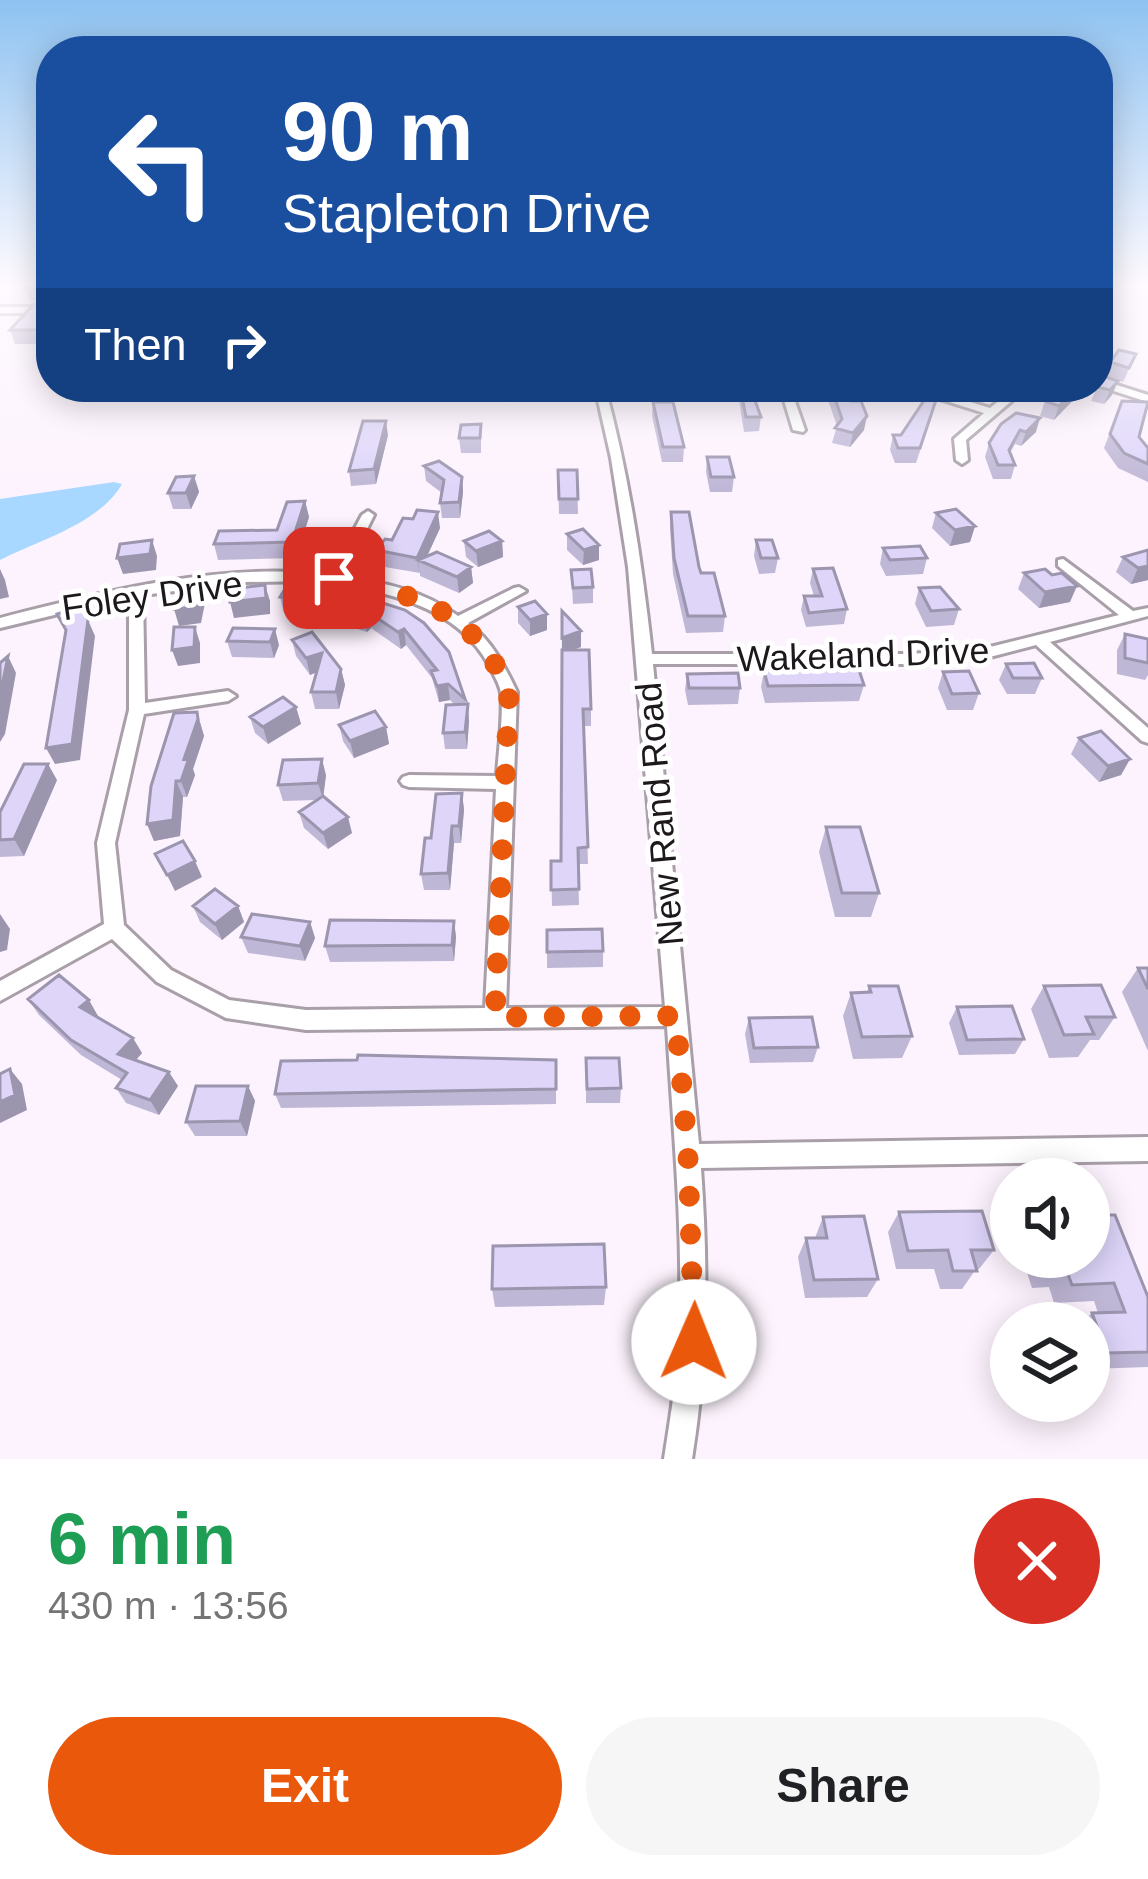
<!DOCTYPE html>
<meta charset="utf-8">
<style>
:root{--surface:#fff;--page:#f6f6f6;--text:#202124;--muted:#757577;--accent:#ea580c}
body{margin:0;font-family:Helvetica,sans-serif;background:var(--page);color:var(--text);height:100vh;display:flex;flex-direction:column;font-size:45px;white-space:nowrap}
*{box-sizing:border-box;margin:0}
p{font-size:39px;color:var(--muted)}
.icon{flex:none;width:66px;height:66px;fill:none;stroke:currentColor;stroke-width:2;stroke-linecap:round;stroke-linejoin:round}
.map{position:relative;height:1459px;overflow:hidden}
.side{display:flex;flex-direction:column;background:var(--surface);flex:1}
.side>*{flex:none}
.top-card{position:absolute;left:36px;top:36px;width:1077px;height:366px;border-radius:48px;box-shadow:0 6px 30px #0003;background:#1a4fa0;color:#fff;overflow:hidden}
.fabs{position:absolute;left:990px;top:1158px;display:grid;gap:24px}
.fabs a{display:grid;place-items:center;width:120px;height:120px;border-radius:50%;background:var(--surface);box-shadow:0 6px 30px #0003;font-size:60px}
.pin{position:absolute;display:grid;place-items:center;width:102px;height:102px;color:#fff;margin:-51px;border-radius:24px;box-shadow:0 6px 18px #0006}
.me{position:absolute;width:132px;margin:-66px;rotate:1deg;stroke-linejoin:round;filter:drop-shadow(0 0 9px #0008)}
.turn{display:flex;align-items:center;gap:42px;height:252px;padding:0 48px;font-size:54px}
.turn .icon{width:156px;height:156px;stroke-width:2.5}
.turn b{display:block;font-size:84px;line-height:102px}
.then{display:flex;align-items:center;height:114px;padding:0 48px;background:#0003;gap:24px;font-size:45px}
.round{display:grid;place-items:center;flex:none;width:126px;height:126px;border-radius:63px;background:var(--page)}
.head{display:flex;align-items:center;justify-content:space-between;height:204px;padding:0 48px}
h1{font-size:72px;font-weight:700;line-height:90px;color:#1e9e55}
.cta{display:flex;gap:24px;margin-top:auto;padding:24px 48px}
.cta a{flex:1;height:138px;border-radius:72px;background:var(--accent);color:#fff;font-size:48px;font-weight:700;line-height:138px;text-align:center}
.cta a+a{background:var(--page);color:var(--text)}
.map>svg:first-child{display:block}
</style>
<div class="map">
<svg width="1148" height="1459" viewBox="0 0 1148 1459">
<rect width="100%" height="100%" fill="#fdf3fe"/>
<path fill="#a8d7ff" d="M114,482L122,484C99,524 39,540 0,560V499Z"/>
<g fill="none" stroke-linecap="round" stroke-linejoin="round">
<defs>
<path id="minor" d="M0,307H51V313H0Z
M1098,379L1148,395V402L1098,386Z
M595,387H605C629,475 642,564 652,654H911L986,648L1119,615L1058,566V560L1063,559L1133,611L1148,608V616L1050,642L1148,728V743L1142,741L1036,645L986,658L911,664H653L699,1144L1148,1137V1161L701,1168C708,1266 708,1361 692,1459H664C670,1419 677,1380 679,1340C684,1235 673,1130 667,1026L306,1030L226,1018L157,982L112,939L0,1001V981L104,924L97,843L129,710V597L0,628V618C101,592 226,561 330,575L362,515L368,511L374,515L343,577C384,582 424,591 458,616L514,588L519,587L526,591L468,623C492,641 504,665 517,692L506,1008L665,1007L628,567L611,458ZM315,581C379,590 457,603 490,667C494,675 500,685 501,693C504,714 498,754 497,776L409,775L403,777L400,781L403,785L409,787L496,789L485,1008L306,1010L229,1000L171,970L124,925L115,843L144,714L228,701L236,696L228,691L145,703L143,595L247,582Z
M780,387H790L805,430L803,432L793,430Z
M882,387L925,388L990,408L1016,387H1028L966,440L968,460L962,464L956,460L954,439L984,413L924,394L887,390Z"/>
</defs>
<use href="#minor" stroke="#a99fa9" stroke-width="6"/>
<use href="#minor" fill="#fff" fill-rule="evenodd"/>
</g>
<path fill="#bfb7d6" d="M51,285V344H15L10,330L50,303V301H30L25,288Z
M1136,354L1123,382L1105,376L1110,362Z
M1102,376L1112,395L1104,404L1091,401Z
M737,387H750L761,417L759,431L744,432Z
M830,387L864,430L850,447L832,443L837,426L828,400Z
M1081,392L1054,420L1040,416L1045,401Z
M1122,401L1139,437L1148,448V482L1118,468L1104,448Z
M653,402L684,447L683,462H662L652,416Z
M936,403L916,463H895L890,450L893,435H901Z
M481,424V453H461L459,438Z
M1001,424L1036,432L1021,446L1015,444L1010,453L1015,465L1011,479H993L985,457L989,443Z
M388,435L376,484L351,486L349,471Z
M707,457L734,477L732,492H710L706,472Z
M424,466L462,477L463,492L460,518H442L440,503L442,493L426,481Z
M558,470H577L578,514H559Z
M194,476L199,492L191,509H173L168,493Z
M305,501L309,517L296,558L218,560L214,544L277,530Z
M671,512L725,616L723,632L686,633L673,574L670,528Z
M936,513L975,526L970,542L950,546L932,528Z
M440,528L427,556L471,567L473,583L459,593L420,576V573L379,566L376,550L392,540Z
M567,534L599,560L583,565L567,550Z
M756,540L778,558L775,573L759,574L754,556Z
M464,541H502L503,557L478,567L466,557Z
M883,548L927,558L923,574L886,576L880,564Z
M1148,550V580L1131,584L1116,572L1123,557Z
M813,569L847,609L844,624L806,627L801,610L804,596H814L810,583Z
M571,570L593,587V603L573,604Z
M1024,573L1070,602L1039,608L1018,589Z
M324,587L327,603L320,617L284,613L280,597Z
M919,588L959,609L954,625L926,627L915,604Z
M342,590L405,610L465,699L469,721L467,749H445L443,733L455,705L450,700L439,702L432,678L406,645L401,649L371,628L367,632L336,622L333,605L343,596Z
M518,607L547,630L530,636L518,623Z
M562,611L581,631V647L572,650L591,709V726H584L588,864H578L579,905L552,906L551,861H561Z
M233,628L279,645L274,658L232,657L227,641Z
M1125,634L1148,639V675L1145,680L1117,674V650Z
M292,640L341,669L345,685L339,709H315L311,692L316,672L310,675L296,656Z
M1006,664L1042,678L1035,694H1007L999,680Z
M764,671L864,685L859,701L765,703L761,687Z
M943,672L979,693L973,710H947L938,688Z
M687,674L740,688L738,704L688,705L685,690Z
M296,707L301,724L268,744L255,733L250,717Z
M197,712L204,736L193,769L195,775L187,797H183L180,836L154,841L147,824Z
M339,725L386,727L389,744L354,758L343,741Z
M1079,738L1130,759L1121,775L1099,782L1071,754Z
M326,775L323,796L352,833L328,849L304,828L299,812L318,800L283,801L278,785Z
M57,780L24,856L0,857V812Z
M462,793L464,810L461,843H454L450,890H424L421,874L431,838Z
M826,827L879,893L871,917H835L819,852Z
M193,906H238L244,922L222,940L200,922Z
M454,921L456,937L454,961L330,962L325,946Z
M310,922L315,938L305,961L248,953L241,937Z
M547,930L603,951V967L547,968Z
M1138,968L1148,989V1051L1122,992Z
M869,986L912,1036L902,1058L853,1059L843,1016L851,993L867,992Z
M1044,986L1115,1017L1099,1040H1090L1078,1057L1049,1058L1031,1009Z
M28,999L98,1016L97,1017L142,1053L136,1060L178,1086L159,1115L126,1103L116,1088L122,1080L81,1055L39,1015Z
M957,1007L1024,1039L1015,1054L959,1055L949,1023Z
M749,1018L818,1047L813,1062L750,1063L745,1034Z
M586,1058L621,1088L620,1103H586Z
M357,1060H556V1104L281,1108L275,1094Z
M248,1086L255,1101L247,1136H195L186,1122Z
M899,1212L994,1250L979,1269H976L962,1289H940L934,1269H896L888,1232Z
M823,1217L878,1279L867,1297L805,1298L798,1257L806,1238H815Z
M1022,1257H1089L1148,1297V1367L1089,1369V1323H1081L1092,1313H1098L1094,1301L1054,1303L1049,1287L1032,1288Z
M606,1287L604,1305L495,1307L492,1289Z"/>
<path fill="#9b95ae" d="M1118,381L1112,395L1104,404L1110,390Z
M1077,387H1082L1081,392L1054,420L1059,406Z
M867,416L864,430L850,447L853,433Z
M1040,418L1036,432L1021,446L1026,432Z
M386,421L388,435L376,484L374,469Z
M194,476L199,492L191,509L186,493Z
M462,477L463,492L460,518L459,502Z
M305,501L309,517L296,558L292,542Z
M438,512L440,528L424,563L418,560L419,574L417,558Z
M975,526L970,542L950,546L955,530Z
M152,540L157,556L156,570L123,574L117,558Z
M502,541L503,557L478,567L476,551Z
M599,545V560L583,565L584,550Z
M1148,566V580L1131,584L1138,568Z
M471,567L473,583L459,593L457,577Z
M0,569L5,580L9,597L0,599Z
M265,585L270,601V614L234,618L230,602Z
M1077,586L1070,602L1039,608L1045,592Z
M200,587L205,603L201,623L179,626L174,609Z
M324,587L327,603L320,617L316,601Z
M368,612L371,628L367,632L364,616Z
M547,614V630L530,636V620Z
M88,620L95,636L80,760L55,764L46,748Z
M195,627L200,643V663L178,666L172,650Z
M275,629L279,645L274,658L270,642Z
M404,629L406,645L401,649L398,632Z
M581,631V647L562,654V638Z
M322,653L325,669L310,675L306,658Z
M8,656L16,673L5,734L0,742V696Z
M341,669L345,685L339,709L336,692Z
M448,684L450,700L439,702L437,686Z
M468,704L469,721L467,749L465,732Z
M296,707L301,724L268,744L263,727Z
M197,712L204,736L193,769L195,775L187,797L181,781L184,759Z
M386,727L389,744L354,758L350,741Z
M322,759L326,775L323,799L318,783Z
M1130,759L1121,775L1099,782L1108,766Z
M48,764L57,780L24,856L14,839Z
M176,781L183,797L180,836L154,841L147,824Z
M462,793L464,810L461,843L459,826Z
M348,817L352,833L328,849L323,833Z
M452,826L454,843L450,890L448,873Z
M195,861L202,877L175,891L167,875Z
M238,906L244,922L222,940L215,924Z
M0,914L10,929L7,950L0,952Z
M454,921L456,937L454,961L452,945Z
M310,922L315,938L305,961L300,946Z
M89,1000L98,1016L90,1023L80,1007Z
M133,1038L142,1053L128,1069L118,1054Z
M10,1069L22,1084L27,1110L0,1123V1102Z
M169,1072L178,1086L159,1115L150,1100Z
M248,1086L255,1101L247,1136L240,1121Z"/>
<path fill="#ded5f9" stroke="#9b95ae" stroke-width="3" d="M29,285H51V330H10L34,304L50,303V288H25Z
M1119,350L1136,354L1129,368L1110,362Z
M1102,376L1118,381L1110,390L1097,387Z
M740,387H750L761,417H746Z
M831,387H845L851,401H861L867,416L853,433L835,428L842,419Z
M933,387L940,388L920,448H898L893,435H901Z
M1052,387H1077L1059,406L1045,401Z
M1122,401L1148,402L1139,437L1148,448V464L1124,453L1110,434Z
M653,402H673L684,447H663Z
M1016,413L1040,418L1026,432L1020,430L1009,450L1015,465H998L989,443L1001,424Z
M363,421H386L374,469L349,471Z
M481,424L480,438H459L461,425Z
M707,457H729L734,477H711Z
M439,461L462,477L459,502L440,503L444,480L424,466Z
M558,470H577L578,499H559Z
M194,476L186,493H168L176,477Z
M305,501L292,542L214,544L219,531L277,530L287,502Z
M956,509L975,526L955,530L936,513Z
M417,510L438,512L417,558L376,550L385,539L392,540L403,518L413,519Z
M671,512H689L699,567L701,573H714L725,616H688L674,558Z
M583,529L599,545L584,550L567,534Z
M489,531L502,541L476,551L464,541Z
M152,540L150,554L117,558L120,544Z
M756,540H772L778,558H761Z
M920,546L927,558L890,560L883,548Z
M1148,550V566L1138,568L1123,557Z
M437,552L471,567L457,577L418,560Z
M833,568L847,609L809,613L804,596H822L813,569Z
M591,569L593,587L573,588L571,570Z
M1045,569L1052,575L1062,573L1077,586L1045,592L1024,573Z
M288,584L324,587L316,601L280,597Z
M265,585L266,598L230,602V589Z
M200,587L196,607L174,609L178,589Z
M940,587L959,609L931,611L919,588Z
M342,590L405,610L424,623L449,652L465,699L448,684L437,686L431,671L437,670L404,629L398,632L368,612L364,616L333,605L344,595Z
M535,601L547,614L530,620L518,607Z
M80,606L88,620L72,744L46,748L66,630L57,614Z
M562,611L581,631L562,638Z
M174,627H195L194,647L172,650Z
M233,628L275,629L270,642L227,641Z
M312,632L341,669L336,692H311L322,653L306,658L292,640Z
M1125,634L1148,639V663L1125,658Z
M562,650H589L591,709H583L588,847L578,848L579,889L551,890V861H561Z
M8,656L0,696V663Z
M1034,663L1042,678H1013L1006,664Z
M859,670L864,685L768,686L764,671Z
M969,671L979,693L952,694L943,672Z
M738,673L740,688H689L687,674Z
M283,697L296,707L263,727L250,717Z
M468,704L465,732L443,733L446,705Z
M375,711L386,727L350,741L339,725Z
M197,712L198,719L184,759L189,758L181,781H176L173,820L147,824L151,786L174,713Z
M1101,731L1130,759L1108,766L1079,738Z
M322,759L318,783L278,785L283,760Z
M24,764H48L14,839L0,840V812Z
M462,793L459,826H452L448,873L421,874L425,838H431L436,794Z
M323,796L348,817L323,833L299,812Z
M826,827H860L879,893H842Z
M183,841L195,861L167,875L155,854Z
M215,889L238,906L215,924L193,906Z
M252,914L310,922L300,946L241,937Z
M330,920L454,921L452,945L325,946Z
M602,929L603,951L547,952V930Z
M1138,968H1148V989Z
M59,975L89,1000L80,1007L133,1038L118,1054L169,1072L150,1100L116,1088L127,1073L71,1040L28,999Z
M1101,985L1115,1017H1086L1094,1034L1064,1035L1044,986Z
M869,986H898L912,1036L862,1037L851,993L871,992Z
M1012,1006L1024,1039L967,1040L957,1007Z
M812,1017L818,1047L754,1048L749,1018Z
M358,1055L556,1060V1089L275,1094L281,1061L357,1060Z
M586,1058H619L621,1088L587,1089Z
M10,1069L15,1095L0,1102V1074Z
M196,1086H248L240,1121L186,1122Z
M982,1211L994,1250H971L977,1271H953L948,1250L908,1251L899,1212Z
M1089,1215H1115L1148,1297V1352L1107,1353L1092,1313L1125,1312L1114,1283L1072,1285L1066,1269L1049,1270L1045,1257H1089Z
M864,1216L878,1279L814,1280L806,1238H827L823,1217Z
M604,1244L606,1287L492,1289L493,1246Z"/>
<linearGradient id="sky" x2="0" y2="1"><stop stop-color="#8ec2f1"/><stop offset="0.58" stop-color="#fefaff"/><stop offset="1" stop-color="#fefaff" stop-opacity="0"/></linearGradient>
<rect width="1148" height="489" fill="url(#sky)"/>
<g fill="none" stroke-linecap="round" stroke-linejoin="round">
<path stroke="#ea580c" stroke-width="21" stroke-dasharray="0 37.8" d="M334,578C417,595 474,609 509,692L495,1017L676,1016L688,1156L694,1342"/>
</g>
<g text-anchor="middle" stroke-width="10" stroke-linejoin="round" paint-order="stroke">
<g font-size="36" fill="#1c181c" stroke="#fff">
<text transform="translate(152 595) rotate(-8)" y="13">Foley Drive</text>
<text transform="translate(863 654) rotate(-2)" y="13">Wakeland Drive</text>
<text transform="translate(659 814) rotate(-95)" y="13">New Rand Road</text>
</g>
</g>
</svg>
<div class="fabs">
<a><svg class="icon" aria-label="sound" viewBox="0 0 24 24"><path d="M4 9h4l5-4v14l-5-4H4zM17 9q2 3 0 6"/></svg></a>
<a><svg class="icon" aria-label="layers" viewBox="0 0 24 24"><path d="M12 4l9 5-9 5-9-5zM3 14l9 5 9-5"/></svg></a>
</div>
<div class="pin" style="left:334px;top:578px;background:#d93025"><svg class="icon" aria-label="arrive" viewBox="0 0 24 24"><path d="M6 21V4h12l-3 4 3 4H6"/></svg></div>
<svg class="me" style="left:694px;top:1342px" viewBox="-20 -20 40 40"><circle r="19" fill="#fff"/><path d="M0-13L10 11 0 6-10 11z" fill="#ea580c"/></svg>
<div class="top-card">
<div class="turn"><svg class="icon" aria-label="left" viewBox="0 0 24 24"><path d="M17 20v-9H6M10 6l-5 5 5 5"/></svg><div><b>90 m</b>Stapleton Drive</div></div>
<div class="then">Then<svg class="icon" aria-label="right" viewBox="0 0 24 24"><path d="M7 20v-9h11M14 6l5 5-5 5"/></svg></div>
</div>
</div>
<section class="side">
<div class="head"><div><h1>6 min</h1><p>430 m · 13:56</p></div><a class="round" style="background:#d93025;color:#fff"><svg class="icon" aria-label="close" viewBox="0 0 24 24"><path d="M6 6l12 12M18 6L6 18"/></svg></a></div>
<div class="cta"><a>Exit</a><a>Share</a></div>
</section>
